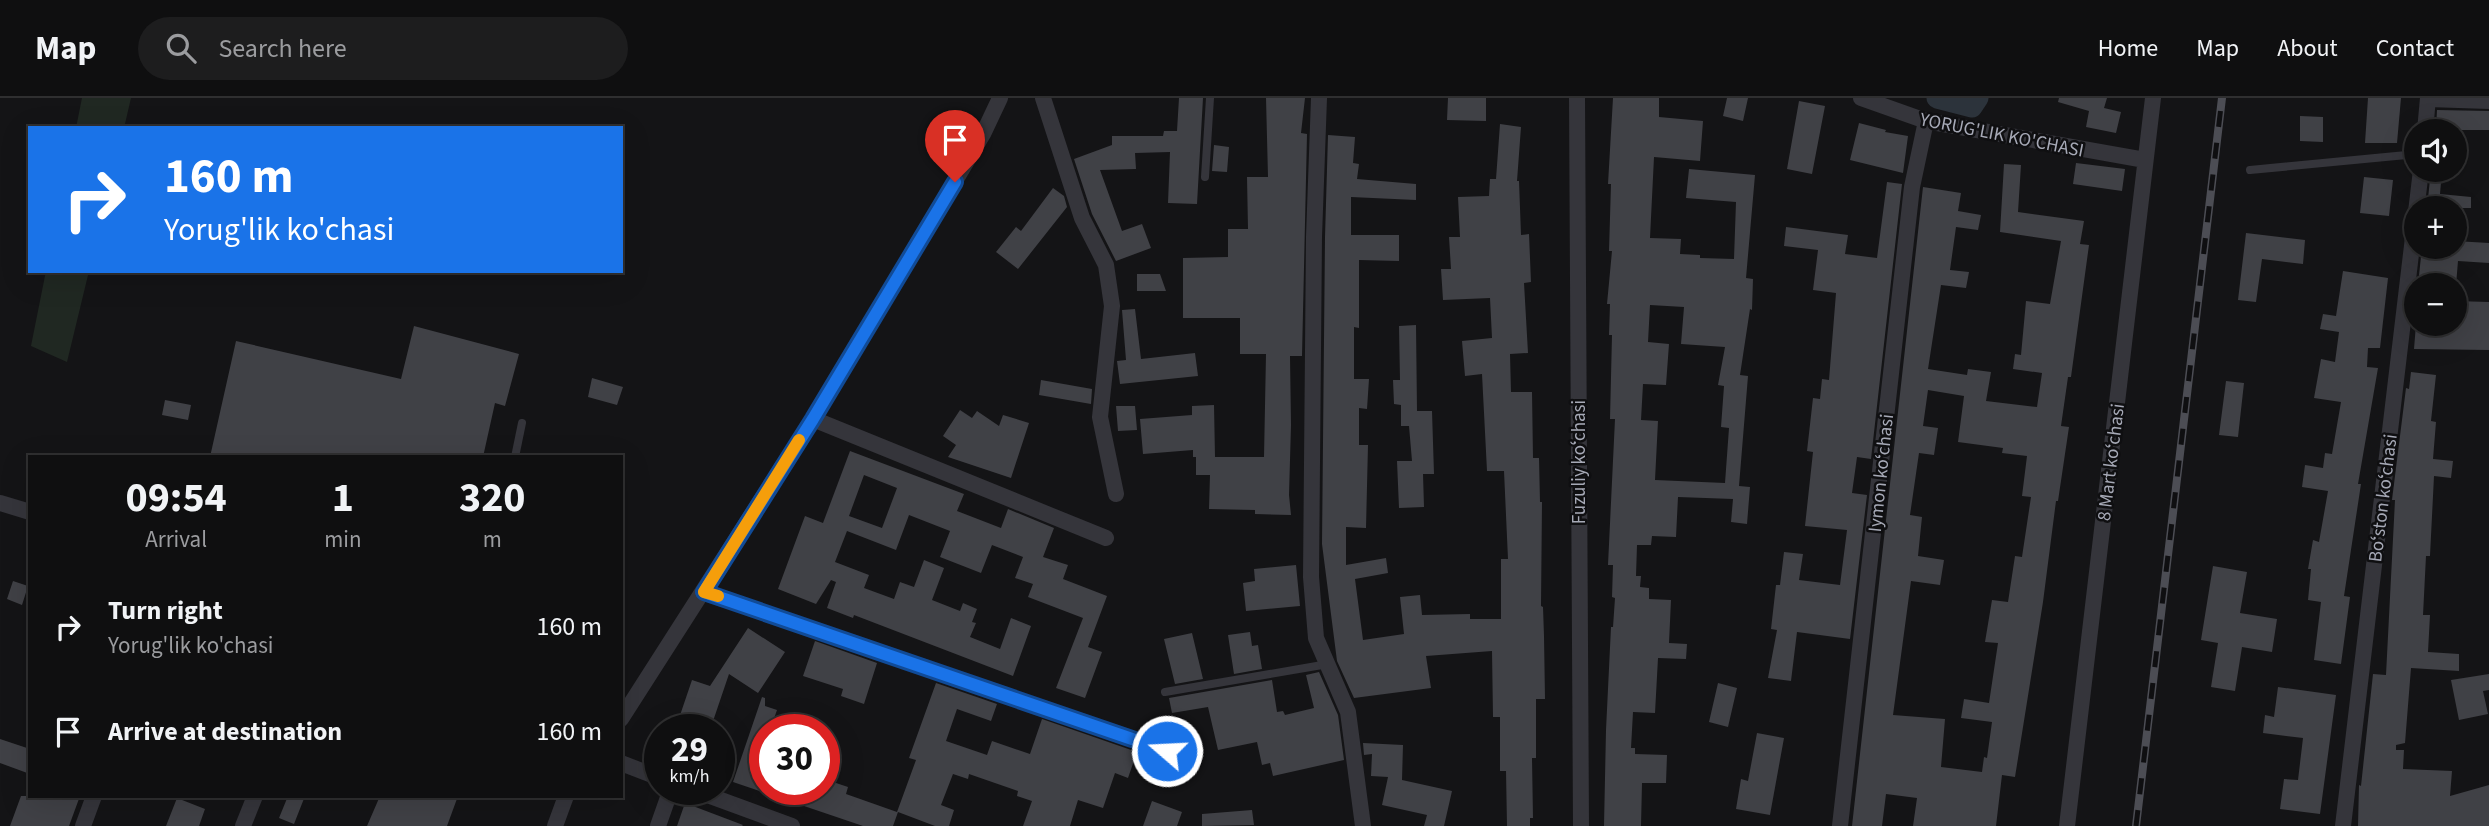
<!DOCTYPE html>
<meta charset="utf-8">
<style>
:root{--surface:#0f0f10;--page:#1d1d1e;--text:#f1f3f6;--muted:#9b9c9f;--line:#2f2f30}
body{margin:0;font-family:"Source Sans 3",sans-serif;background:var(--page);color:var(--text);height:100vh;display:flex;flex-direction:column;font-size:26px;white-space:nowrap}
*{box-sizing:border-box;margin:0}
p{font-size:23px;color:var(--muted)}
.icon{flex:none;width:38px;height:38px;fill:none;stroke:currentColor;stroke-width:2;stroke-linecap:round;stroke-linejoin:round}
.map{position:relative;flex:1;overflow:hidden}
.drawer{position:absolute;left:28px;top:357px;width:595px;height:343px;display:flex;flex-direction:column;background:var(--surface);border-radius:0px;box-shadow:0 7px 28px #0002,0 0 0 2px var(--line)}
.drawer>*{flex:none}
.hud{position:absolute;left:28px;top:28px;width:595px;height:147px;border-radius:0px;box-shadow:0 7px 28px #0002,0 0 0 2px var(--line);background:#1a73e8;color:#fff;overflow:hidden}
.fabs{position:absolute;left:2404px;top:21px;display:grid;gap:14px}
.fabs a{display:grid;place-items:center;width:63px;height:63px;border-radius:50%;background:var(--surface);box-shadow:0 7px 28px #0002,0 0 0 2px var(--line);font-size:35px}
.speed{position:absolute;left:644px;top:616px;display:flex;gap:14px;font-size:35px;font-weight:700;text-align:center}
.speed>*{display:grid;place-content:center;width:91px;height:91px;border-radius:50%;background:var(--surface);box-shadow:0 7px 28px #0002,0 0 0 2px var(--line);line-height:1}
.speed small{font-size:18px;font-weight:400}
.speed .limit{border:10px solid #d22;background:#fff;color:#111}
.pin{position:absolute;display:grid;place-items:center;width:60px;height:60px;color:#fff;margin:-72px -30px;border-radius:50% 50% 50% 0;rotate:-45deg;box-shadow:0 0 7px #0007}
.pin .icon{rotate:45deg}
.me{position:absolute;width:77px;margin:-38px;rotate:289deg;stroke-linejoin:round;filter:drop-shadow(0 0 5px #0008)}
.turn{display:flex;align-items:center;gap:24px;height:147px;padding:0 21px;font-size:32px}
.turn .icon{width:91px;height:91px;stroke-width:2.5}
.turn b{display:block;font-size:49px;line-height:60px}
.eta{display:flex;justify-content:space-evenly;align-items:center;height:119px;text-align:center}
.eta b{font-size:42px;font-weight:700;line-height:49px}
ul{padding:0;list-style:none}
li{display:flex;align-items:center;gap:21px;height:105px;padding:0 21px}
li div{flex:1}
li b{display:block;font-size:26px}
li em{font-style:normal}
header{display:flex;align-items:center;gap:42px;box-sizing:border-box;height:98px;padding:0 35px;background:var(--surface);border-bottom:2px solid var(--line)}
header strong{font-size:33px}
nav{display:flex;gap:38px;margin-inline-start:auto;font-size:24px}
.search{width:490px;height:63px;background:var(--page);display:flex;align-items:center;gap:18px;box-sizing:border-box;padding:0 24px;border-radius:38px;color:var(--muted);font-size:26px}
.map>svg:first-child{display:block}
</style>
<header>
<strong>Map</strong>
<div class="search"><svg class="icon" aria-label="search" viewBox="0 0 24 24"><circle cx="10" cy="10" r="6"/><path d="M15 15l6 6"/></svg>Search here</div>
<nav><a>Home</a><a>Map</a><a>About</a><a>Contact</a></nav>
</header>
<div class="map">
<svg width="2489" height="728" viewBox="0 0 2489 728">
<rect width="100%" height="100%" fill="#141416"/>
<path fill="#202822" d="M82,0H131L124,30H76Z
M46,173H89L67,264L31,248Z"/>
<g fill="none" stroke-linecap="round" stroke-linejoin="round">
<path stroke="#2c333b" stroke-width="21" d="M1937,0L1972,9L1978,0"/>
</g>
<path fill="#404146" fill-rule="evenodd" d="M1179,0H1203L1197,106L1168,105L1170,54L1135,55L1136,71L1100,72L1122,133L1142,126L1151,150L1116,163L1092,116L1074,61L1112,47V38H1163L1164,33H1177Z
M1266,0H1305L1301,35L1307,36L1302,258H1290L1291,327L1289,397L1291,417L1255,416V412L1209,411L1210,377H1196V359H1193V352L1143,356L1140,321L1192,317V308L1214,307L1215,359H1264L1266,256H1240V220H1183V160L1228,159V131H1248L1247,79H1268Z
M1448,0H1486V23L1447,22Z
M1613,0H1659V19L1703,23L1700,63L1654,59L1650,140L1681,141L1680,156L1700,157V160L1734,161L1736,104L1686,100L1689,71L1755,77L1746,180L1753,181L1752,212L1750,211L1740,277L1748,278L1739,388L1750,389L1747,426L1731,424L1733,401L1678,399L1676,439L1652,438L1651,447H1637L1636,478H1641L1640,489L1649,490V501L1671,502L1669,545L1687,546L1686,561L1658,560L1655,615L1633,614L1631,650H1635V656L1667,657L1666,685H1642L1641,728H1604L1606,632L1611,529H1613L1615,500L1612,499L1613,467H1608L1615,321H1610L1612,237H1609L1610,206H1607L1612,153H1609L1611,86H1608ZM1650,207L1684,209L1681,246L1725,249L1718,287L1724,288L1721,329L1729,330L1725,385L1655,382L1658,323L1641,322L1643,286L1666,287L1669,246L1648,244Z
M1727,0H1748L1743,23L1723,18Z
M2059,0H2107L2104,10L2121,14L2116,35L2086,29L2089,13L2058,4Z
M2368,0H2401L2397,45H2365Z
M1799,3L1825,8L1812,76L1787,71Z
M2437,12L2489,13V32H2436Z
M2300,18L2323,19V44L2300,43Z
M1859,25L1886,32L1885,34L1908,38L1903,75L1850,62Z
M1500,26L1521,29L1517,83H1519L1521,137L1529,136L1531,184L1524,185L1528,255L1510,256L1511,294H1532L1533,360H1539L1540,404H1542L1541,508L1543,509L1544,538L1545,601H1536V660H1532L1533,720H1530V728H1507L1506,673H1500V619H1493L1492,553L1426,558L1431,590L1354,600L1337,563L1322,446L1325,139L1328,37L1355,39L1353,65L1359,66L1357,81L1416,86V102L1351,99V137H1399V163L1359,162V230L1354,229V281H1369L1367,311L1359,310V347H1368L1366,430L1346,429V467L1386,460L1388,475L1355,481L1363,542L1404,536L1400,499L1420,497L1422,517L1470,516V521H1501V461H1508L1504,373H1487L1482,276L1465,278L1462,243L1492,240L1490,200L1443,202L1441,171H1451L1449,139H1460L1458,99L1489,98L1490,81H1496Z
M1214,47L1229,49L1227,74L1212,73Z
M2076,65L2125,71L2122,93L2073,86Z
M2004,66L2021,67L2018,114L2084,123L2080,146L2089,147L2071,279H2068L2061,328L2069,329L2058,403H2056L2043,504L2015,679L2002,677L1996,728H1913L1917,700L1886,696L1882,728H1852L1923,89L1961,95L1958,113L1981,117L1978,132L1956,129L1950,172L1969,174L1966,190L1941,187L1928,271L1967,277L1968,271L1991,274L1986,303L2037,309L2042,275L2013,271L2015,256L2021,257L2026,203L2050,206L2061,143L2000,134ZM1928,292L1964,298L1958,344L2003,350L2002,355L2027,358L2022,398L2031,399L2022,459L2015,458L2008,504L1992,502L1985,544L1998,545L1989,605L1964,601L1961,620L1992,624L1987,660L1984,659L1982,674L1941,669L1945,621L1893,617L1911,483L1940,487L1944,462L1918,458L1922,419L1910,417L1919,355L1934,357L1938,330L1923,328Z
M2431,72H2442L2440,96L2471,99V110H2427Z
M2364,79L2393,82L2389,118L2360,115Z
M1887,84L1902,86L1871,361L1857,359L1852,395L1867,397L1850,541L1797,534L1791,583L1768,580L1777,532L1771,531L1776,487H1780L1784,454L1803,456L1799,482L1840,487L1847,432L1805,428L1813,354L1807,353L1813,300L1820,301L1822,281L1829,282L1836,195L1813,192L1818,152L1784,148L1786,129L1848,137L1845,156L1877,160Z
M1053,90L1064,98L1067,109L1018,171L996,154L1016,129L1021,133Z
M2246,135L2305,142L2303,166L2262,161L2256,204L2238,202Z
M2455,143L2489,145V165L2458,163L2456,187H2418L2422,149H2455Z
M2343,173L2388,180L2380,250H2368L2367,269L2378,270L2358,386H2361L2344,498L2350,499L2341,566L2314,562L2321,504L2308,502L2311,471H2308L2313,442L2319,444L2328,393L2302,389L2305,367L2323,370L2325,355L2332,356L2341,304L2314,300L2321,261L2335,264L2339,234L2320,231L2323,216L2336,218Z
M1137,176H1160L1166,193H1137Z
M2455,203L2489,204V252L2414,251L2416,226H2455Z
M1135,211L1141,261L1195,255L1198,278L1120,286L1117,263L1126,262L1122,212Z
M1416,227L1417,313H1432L1434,376H1423L1424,409L1399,410L1397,363H1412L1409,328H1401V307L1394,306L1393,282H1400L1399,228Z
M414,228L519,256L505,308L495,305L483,359H210L236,243L401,281Z
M2411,274L2436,277L2431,323L2436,324L2433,361L2453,363L2451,380L2434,378L2430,458H2426L2423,517H2430L2428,554L2459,556V573L2411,570L2405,645L2396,647V652H2404L2403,671L2452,673L2450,698L2489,687V728H2358L2359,687L2361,688L2373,576L2386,577L2395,402H2392L2406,290L2409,291Z
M592,280L623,289L617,307L588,299Z
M1041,282L1092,291L1091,306L1039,297Z
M2226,283L2244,285L2238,339L2219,337Z
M165,302L191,307L188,322L162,317Z
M1116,308H1135L1137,332L1118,333Z
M960,312L972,320L977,313L999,328L1003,317L1029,325L1011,380L948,359L956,347L943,338Z
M850,353L964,396L957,413L1001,430L1008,411L1054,430L1043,459L1068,467L1063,481L1107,498L1088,549L1102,554L1085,600L1056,590L1083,520L1028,499L1033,486L1015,480L1023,459L992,447L981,475L940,459L950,433L909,417L896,452L847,433L835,464L869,477L864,490L894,501L900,484L914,489L924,462L944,470L932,502L960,513L963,505L977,511L972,524L976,525L970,539L1000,551L1011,520L1031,528L1013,578L854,517L853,520L827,510L836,484L831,482L816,506L778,491L805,418L823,425ZM864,377L897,390L882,430L849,418Z
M1296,467L1300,508L1246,513L1243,485L1255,483L1254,471Z
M2213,468L2247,474L2240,515L2277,521L2272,554L2242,549L2235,593L2211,589L2218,545L2201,542Z
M13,483L28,488L22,507L7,501Z
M748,530L785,554L758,595L729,576L710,632H675L692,582L710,588Z
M1250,534L1252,548L1258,547L1262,571L1234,576L1228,537Z
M1192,535L1203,581L1175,586L1164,541Z
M815,543L877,565L864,606L841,598L843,591L803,578Z
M1319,574L1338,617L1344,662L1273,678L1270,665L1262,667L1257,644L1218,652L1208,609L1172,615L1169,600L1272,582L1277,614L1283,613L1285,617L1314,610L1306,577Z
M2489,576V592L2483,593L2488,616L2459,622L2451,582Z
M936,585L997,606L991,623L957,611L946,643L987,657L992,643L1030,656L1042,621L1137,654L1128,680L1115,675L1103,710L1078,702L1070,728H1023L1032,703L1017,698L1018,693L969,676L968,681L953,676L941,707L954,712L949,728H935L898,714L893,728H863L733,684L762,599L765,600V608L777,612L770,632H765V691H824V681L848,689L846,696L897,714L916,662L909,660Z
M1718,585L1737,590L1728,629L1709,624Z
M2278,589L2336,597L2320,716L2280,711L2284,681L2298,682L2303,640L2263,635L2265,617L2274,619Z
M1757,635L1784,640L1770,717L1736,711L1741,681L1748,683Z
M0,641L30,651V676L0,665Z
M1363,645L1403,647L1402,682L1452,693L1444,728H1424L1427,717L1382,707L1388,679L1371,678L1372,656L1364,657Z
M21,698H80L69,728H10Z
M288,698H305L294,726L279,720Z
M380,698H458L447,728H367Z
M177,700L205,711L199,728H166Z
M1152,703L1182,714L1177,728H1143Z
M685,705L743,727L742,728H677Z
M1252,712L1254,727L1202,728V716Z"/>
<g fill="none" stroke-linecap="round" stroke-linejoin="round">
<path stroke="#35353b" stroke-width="8" d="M2250,72L2417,56
M1205,79L1210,0
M515,359L522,325
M1165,594L1328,566"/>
<path stroke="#35353b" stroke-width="16" d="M1043,0L1082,120L1106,167L1112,208L1100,319L1116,396
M1319,0L1314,139L1311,479L1316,540L1348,614L1363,728
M1577,0L1581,728
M1861,0L1926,23L2145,62
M2428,1L2489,3
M2425,33L2428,0
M813,321L1106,440
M0,405L30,414
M704,494L1167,653
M621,621L813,321L983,36L1000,0
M621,665L660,680
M691,691L792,728
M83,728L94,698
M243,728L255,698
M555,728L566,698
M658,728L671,691
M1840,728L1912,89L1926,23
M2067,728L2153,0
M2343,728L2421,72"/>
<defs>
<path id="rail" d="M2136,728L2222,0"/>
</defs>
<use href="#rail" stroke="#4c4d54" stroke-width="8"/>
<use href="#rail" stroke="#0f0f11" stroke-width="5" stroke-dasharray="16" stroke-linecap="butt"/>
</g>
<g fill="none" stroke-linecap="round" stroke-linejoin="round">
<defs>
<path id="route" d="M955,84L813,321L704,494L1167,653"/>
</defs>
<use href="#route" stroke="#114b97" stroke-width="18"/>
<use href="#route" stroke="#1a73e8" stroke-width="12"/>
<path stroke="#f59e0b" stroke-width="12" d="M718,498L704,494L799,342"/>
</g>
<g text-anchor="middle" stroke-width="5" stroke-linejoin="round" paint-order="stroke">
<g font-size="19" fill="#a6a9b6" stroke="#0f0f11">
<text transform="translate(2002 36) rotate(11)" y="7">YORUG'LIK KO'CHASI</text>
<text transform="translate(1578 364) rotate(-90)" y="7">Fuzuliy koʻchasi</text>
<text transform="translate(2110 364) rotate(-83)" y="7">8 Mart koʻchasi</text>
<text transform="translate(1880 375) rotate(-84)" y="7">Iymon koʻchasi</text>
<text transform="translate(2382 400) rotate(-83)" y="7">Boʻston koʻchasi</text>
</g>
</g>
</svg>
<div class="fabs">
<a><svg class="icon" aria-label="sound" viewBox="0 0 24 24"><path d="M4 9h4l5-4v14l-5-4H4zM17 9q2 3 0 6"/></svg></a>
<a>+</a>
<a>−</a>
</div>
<div class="speed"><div>29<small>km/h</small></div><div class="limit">30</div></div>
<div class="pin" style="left:955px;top:84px;background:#d93025"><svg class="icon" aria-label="arrive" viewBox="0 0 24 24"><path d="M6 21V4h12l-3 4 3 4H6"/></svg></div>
<svg class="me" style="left:1167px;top:653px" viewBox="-20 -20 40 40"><circle r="17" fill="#1a73e8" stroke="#fff" stroke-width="3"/><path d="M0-11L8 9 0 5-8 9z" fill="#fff"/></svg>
<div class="hud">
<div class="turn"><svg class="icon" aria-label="right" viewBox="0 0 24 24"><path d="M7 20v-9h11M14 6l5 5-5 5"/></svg><div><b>160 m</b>Yorug'lik ko'chasi</div></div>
</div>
<section class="drawer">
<div class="eta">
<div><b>09:54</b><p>Arrival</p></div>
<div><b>1</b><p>min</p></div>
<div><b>320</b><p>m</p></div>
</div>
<ul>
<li><svg class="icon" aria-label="right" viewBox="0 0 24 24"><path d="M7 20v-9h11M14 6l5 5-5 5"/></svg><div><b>Turn right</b><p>Yorug'lik ko'chasi</p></div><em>160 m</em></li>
<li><svg class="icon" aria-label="arrive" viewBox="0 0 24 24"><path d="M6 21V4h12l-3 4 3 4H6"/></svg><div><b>Arrive at destination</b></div><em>160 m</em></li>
</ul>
</section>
</div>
